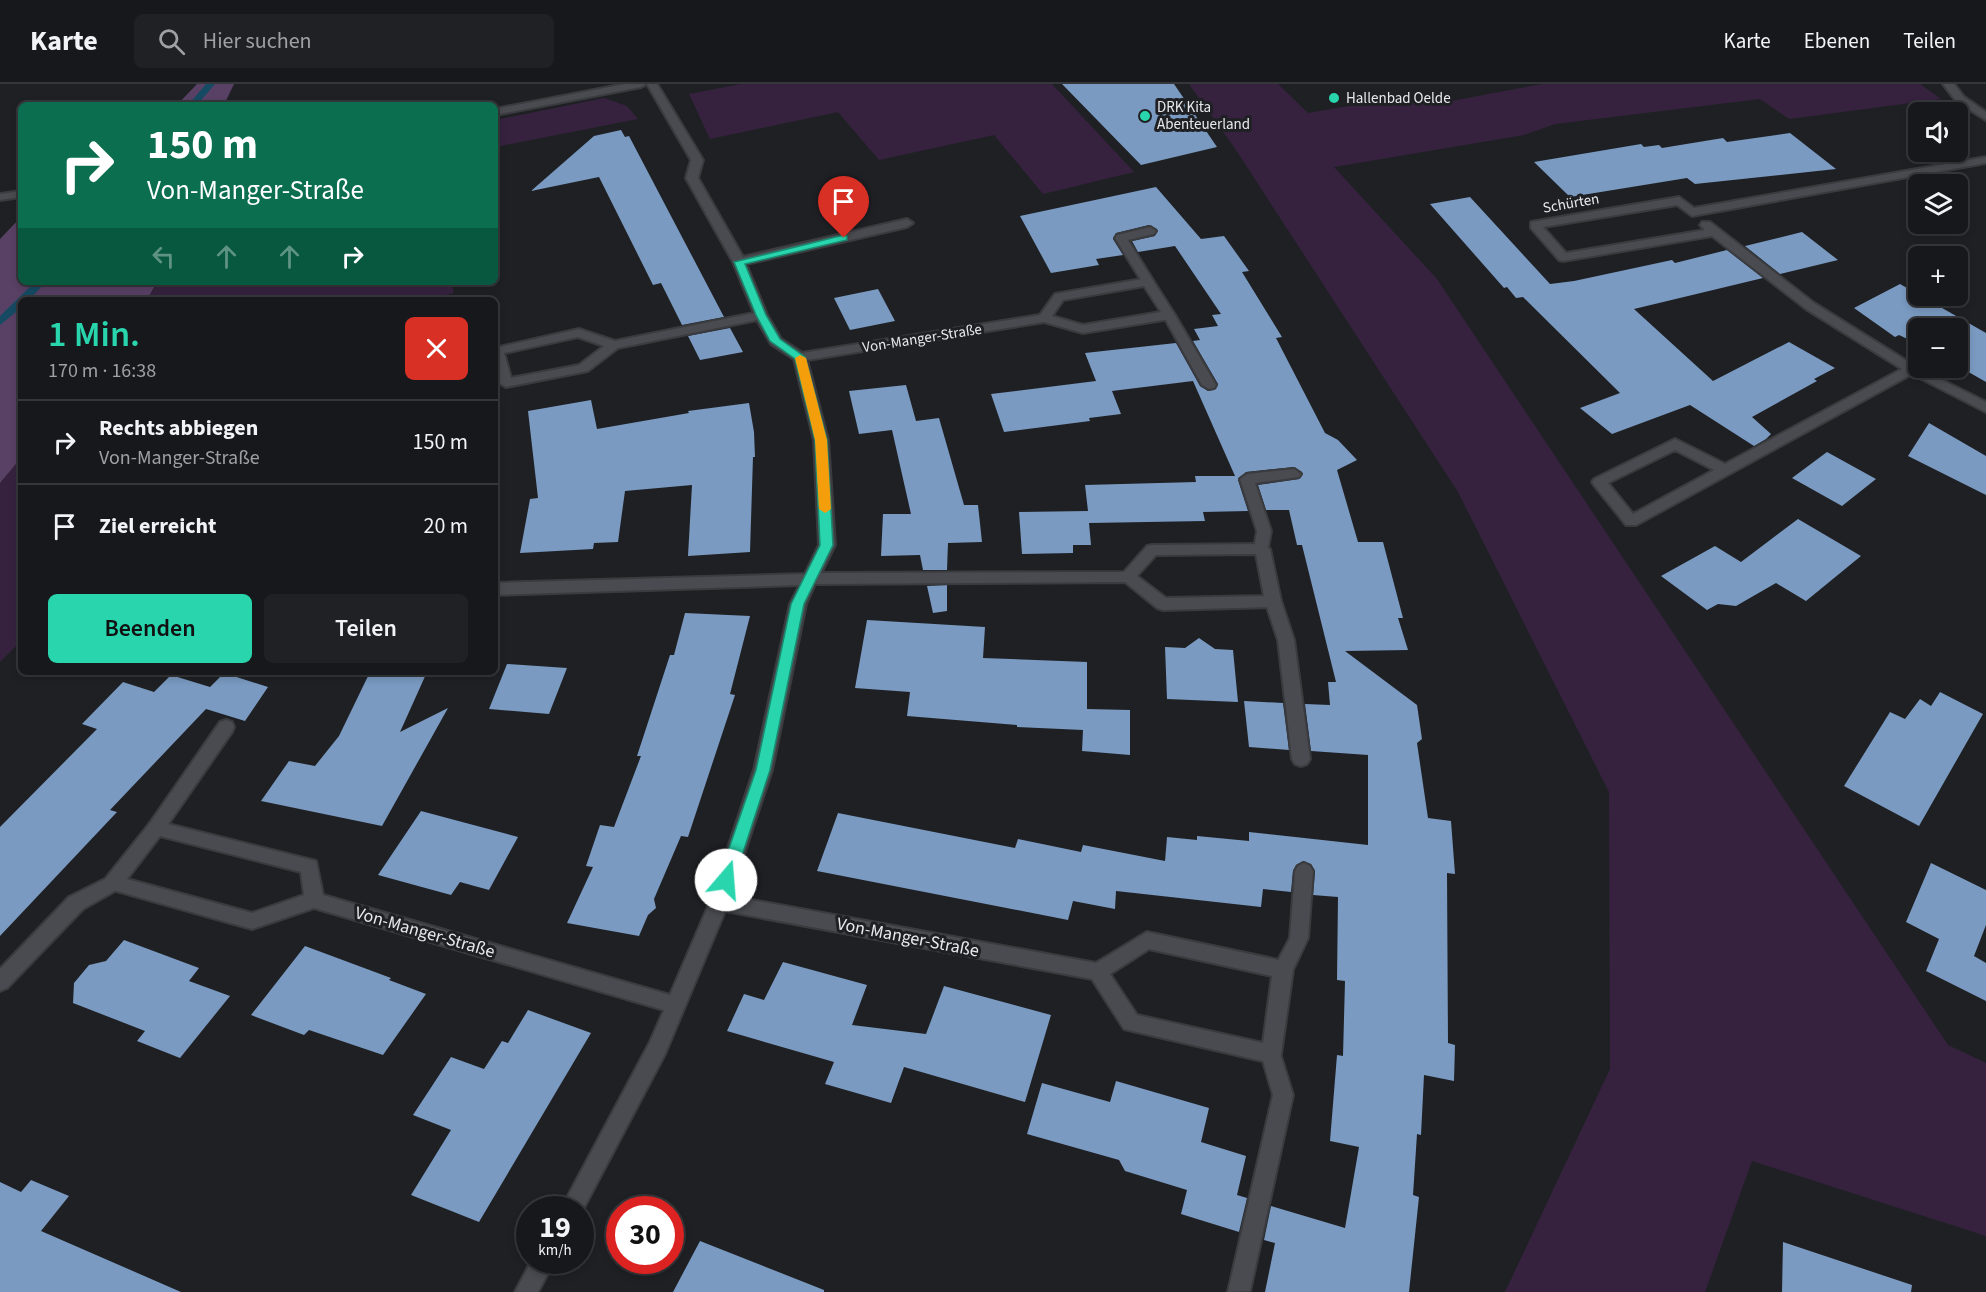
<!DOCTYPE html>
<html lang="de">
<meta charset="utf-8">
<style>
:root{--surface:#17181b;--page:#202124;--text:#f1f3f6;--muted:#9ea0a3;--line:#36373a;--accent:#28d5ad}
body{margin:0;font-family:"Source Sans 3",sans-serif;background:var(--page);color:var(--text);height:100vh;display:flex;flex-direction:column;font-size:22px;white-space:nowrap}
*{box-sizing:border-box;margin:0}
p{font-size:20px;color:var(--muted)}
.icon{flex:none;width:33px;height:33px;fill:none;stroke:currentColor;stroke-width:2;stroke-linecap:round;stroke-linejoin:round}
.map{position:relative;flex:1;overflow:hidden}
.details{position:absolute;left:18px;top:213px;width:480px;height:378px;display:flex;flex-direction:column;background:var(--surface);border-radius:9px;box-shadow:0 3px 9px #0003,0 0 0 2px var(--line)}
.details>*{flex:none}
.hud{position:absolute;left:18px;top:18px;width:480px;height:183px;border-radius:9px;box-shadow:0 3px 9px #0003,0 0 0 2px var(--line);background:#0b6e4f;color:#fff;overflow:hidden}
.controls{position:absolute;left:1908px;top:18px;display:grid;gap:12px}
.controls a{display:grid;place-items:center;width:60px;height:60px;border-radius:9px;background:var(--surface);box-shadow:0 3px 9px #0003,0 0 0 2px var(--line);font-size:30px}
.speed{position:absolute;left:516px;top:1112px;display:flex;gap:12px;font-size:30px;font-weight:700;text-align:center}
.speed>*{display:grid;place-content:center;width:78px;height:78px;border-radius:50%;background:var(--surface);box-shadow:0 3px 9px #0003,0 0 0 2px var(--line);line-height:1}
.speed small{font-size:15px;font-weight:400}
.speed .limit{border:9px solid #d22;background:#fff;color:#111}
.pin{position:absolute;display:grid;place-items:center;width:51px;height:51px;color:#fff;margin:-62px -26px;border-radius:50% 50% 50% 0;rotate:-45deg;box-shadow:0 0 6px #0007}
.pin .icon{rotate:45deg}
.me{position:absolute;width:66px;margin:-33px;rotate:18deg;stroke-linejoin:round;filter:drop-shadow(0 0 4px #0008)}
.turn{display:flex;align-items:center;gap:21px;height:126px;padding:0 30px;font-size:27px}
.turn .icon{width:78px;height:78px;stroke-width:2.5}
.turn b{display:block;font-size:42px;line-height:51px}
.lanes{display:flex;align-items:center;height:57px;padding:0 30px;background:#0003;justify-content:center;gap:30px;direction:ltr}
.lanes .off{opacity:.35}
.round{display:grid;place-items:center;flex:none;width:63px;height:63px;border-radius:9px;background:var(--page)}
.headline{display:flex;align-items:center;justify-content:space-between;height:102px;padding:0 30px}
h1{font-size:36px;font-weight:600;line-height:45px;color:var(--accent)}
.primary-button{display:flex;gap:12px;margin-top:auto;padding:12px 30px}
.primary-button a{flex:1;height:69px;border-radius:9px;background:var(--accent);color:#111;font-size:24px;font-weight:600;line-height:69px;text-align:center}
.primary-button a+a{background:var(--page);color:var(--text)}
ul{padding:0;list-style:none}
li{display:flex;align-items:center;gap:18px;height:84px;padding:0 30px;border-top:2px solid var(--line)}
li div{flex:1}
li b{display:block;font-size:22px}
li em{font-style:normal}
header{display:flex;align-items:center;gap:36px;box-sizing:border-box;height:84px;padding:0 30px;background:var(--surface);border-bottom:2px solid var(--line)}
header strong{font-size:28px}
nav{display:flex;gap:33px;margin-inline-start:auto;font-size:21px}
.search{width:420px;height:54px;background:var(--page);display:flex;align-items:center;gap:15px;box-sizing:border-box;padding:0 21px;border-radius:9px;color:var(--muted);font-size:22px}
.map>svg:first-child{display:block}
</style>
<header>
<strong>Karte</strong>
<div class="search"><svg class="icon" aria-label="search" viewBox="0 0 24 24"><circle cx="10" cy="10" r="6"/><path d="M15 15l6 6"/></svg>Hier suchen</div>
<nav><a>Karte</a><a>Ebenen</a><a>Teilen</a></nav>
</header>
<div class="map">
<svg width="1986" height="1208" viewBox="0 0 1986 1208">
<rect width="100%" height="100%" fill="#1f2024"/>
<path fill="#36223f" d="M741,0H1052L1134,88L1043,110L994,51L879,76L838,28L710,55L689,10Z
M1189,0H1278L1308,29L1414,11L1441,19L1542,0H1920L1941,15L1789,35L1760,15L1555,40L1524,51L1334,83L1437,195L1948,961L1986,979V1152L1752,1077L1705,1208H1505L1610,985L1609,708L1458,408L1236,66Z
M604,14L627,22L638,35L495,63V36Z
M158,198H451L454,209L426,216H147Z
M21,374V557L0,578V399Z"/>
<path fill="#594065" d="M197,0H234L224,21H177Z
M21,133V198H157L147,216H21V374L0,399V155Z"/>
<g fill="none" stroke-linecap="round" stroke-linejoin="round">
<path fill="#164a63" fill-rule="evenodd" d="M206,0H215L197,21H188Z
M35,198H46L29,216H21V224L0,241V232Z"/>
</g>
<path fill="#7a9ac1" d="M1062,0H1174L1217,63L1141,81Z
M621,46L625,53L629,52L724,233L682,241L661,199L653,201L599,93L531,107L594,52Z
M1790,49L1836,85L1695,100L1687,94L1570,113L1534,78L1641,60L1644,63L1659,61L1662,64L1723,54L1727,58Z
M1156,103L1201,155L1224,152L1249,187L1242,188L1282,253L1276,254L1325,349L1338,356L1357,376L1337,386L1358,458H1383L1403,534H1398L1408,566L1345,567L1417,621L1422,655L1417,659L1428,734L1451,737L1455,790L1447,789L1448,959L1455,961L1454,997L1424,991L1421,1051L1417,1050L1413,1111L1419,1113L1409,1208H1265L1275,1159L1264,1156L1271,1122L1345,1144L1359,1063L1330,1057L1337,971L1343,972L1345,897L1337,896L1338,813L1313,811L1315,787L1311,780L1303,777L1296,781L1293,787L1291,808L1263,805L1261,823L1116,807L1115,825L1073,817L1068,836L817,787L838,729L1015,764L1018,755L1081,768L1083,761L1165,777L1167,753L1197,756V752L1249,757V748L1368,761V671L1311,667L1305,620L1330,621L1328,598H1336L1302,461H1297L1289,426H1266L1258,401L1299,395L1302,388L1294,383L1246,388L1238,396L1248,427L1203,428L1205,437L1089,439L1091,461H1073V469L1022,470L1019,428L1088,427L1085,401L1196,398L1195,392H1235L1193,297L1112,307L1121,330L1089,334L1090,337L1004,348L991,310L1096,297L1085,269L1176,259L1200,302L1208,307L1216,305L1218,300L1193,257L1200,256L1194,245L1218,242L1212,231L1221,230L1175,162L1138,168L1132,157L1155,152L1157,145L1149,141L1116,149L1113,155L1123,171L1096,175L1099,181L1051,189L1020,132Z
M1470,113L1550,200L1574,197L1672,176L1675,179L1727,166L1763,194L1634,225L1713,297L1789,258L1835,284L1814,295L1817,297L1752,333L1771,350L1766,355L1754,362L1690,321L1612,350L1580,324L1620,309L1523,213L1516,214L1507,203L1504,204L1430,120Z
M1802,148L1838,176L1780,190L1745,162Z
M1900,200L1986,249V298L1958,282V244H1918V260L1899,251L1895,253L1854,224Z
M878,205L895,237L850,246L834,214Z
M730,244L743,268L700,276L688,252Z
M906,301L916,337L939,334L964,421H978L982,458L948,459L947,486H923L920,471L881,472L883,430H911L892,346L859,350L849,307Z
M591,316L597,345L689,329L688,327L749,319L754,348L755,373H753L750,468L688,472L692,401L625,407L618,458L594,459L593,465L520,469L530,415L538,414L528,327Z
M1929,339L1986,372V411L1908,372Z
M1827,368L1876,395L1842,422L1792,394Z
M1798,435L1861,472L1806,517L1776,499L1736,522L1718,520L1707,526L1661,492L1715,462L1741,478Z
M947,501V527L933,529L927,502Z
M685,529L750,532L730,610L735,611L688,753L681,752L654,815L656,824L648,831L639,852L567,839L593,783L586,782L600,741L614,743L641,672H637L670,571H674Z
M867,536L985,543L983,574L1087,578V625L1130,626V671L1082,667L1083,646L1017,643V641L907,632L910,608L855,604Z
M1199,554L1215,565L1233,566L1238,618L1167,615L1165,563L1185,564Z
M507,580L567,584L549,630L489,625Z
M370,588H427L400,648L448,624L382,742L261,717L289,677L315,682L339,652Z
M224,589L268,603L245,637L206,625L110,726L117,728L0,852V743L97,645L82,640L123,598L154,608L171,591L210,603Z
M1940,608L1983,630L1919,742L1844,702L1890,628L1905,635L1920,615L1931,622Z
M1244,617L1283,619L1289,666L1249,663Z
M421,727L518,753L489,806L460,798L451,811L378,791Z
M1931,779L1986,806V841L1974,872L1986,879V917L1926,887L1939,855L1906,838Z
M124,856L199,884L189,897L230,912L180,974L137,957L145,947L73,919L74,899L89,881L106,877Z
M305,862L391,894L389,896L426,910L383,971L309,946L304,951L251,931Z
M783,878L867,901L852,941L926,950L944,902L1051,931L1025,1018L904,983L891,1019L825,1000L834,978L727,947L744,910L764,916Z
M528,926L591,949L479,1138L411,1111L451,1046L413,1031L451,973L484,985L502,957L508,959Z
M1116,997L1209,1024L1201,1058L1246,1072L1237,1111L1247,1114L1239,1148L1181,1130L1187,1106L1125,1087L1119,1076L1027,1050L1042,999L1110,1018Z
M31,1096L69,1112L41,1147L181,1208H0V1098L21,1108Z
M700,1157L824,1206V1208H673Z
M1783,1158L1912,1201L1911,1208H1782Z"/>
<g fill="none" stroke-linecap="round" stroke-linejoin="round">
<defs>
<path id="service" d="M1150,143L1156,147L1154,150L1128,156L1154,198L1148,202L1144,201L1115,154L1117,151Z
M1169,227L1175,231L1216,301L1214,304L1209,305L1202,301L1163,231Z
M1294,385L1301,390L1299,393L1255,399L1271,447L1267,469H1257L1254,465L1257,447L1240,395L1247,390Z
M1273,511L1279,513L1281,517L1294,556L1310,675L1307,680L1301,682L1295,680L1292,675L1278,556L1265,517L1267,513Z
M226,636L232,638L234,643L232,648L162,749L156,751L150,749L147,744L150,739L220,638Z
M1304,779L1310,782L1313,787L1308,854L1290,892L1283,895L1276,892L1273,886L1290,854L1295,787L1298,782Z
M113,791L120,794L122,799L120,804L83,825L7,904L0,907V885L69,813Z
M1271,961L1278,963L1293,1011L1250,1207L1228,1208L1273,1011L1261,970L1264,963Z"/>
<path id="minor" d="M625,0H646L641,3L495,31V25Z
M647,0H657L703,76L698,94L743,173L907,135L913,139L907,143L746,180L767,231L781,255L802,269L1040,231L1055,210L1148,194L1152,195L1175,231L1169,235L1083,249L1044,238L807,276L828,356L835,461L821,489L1124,488L1147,462L1152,461L1262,460L1270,465L1281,517L1279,521L1273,523L1163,526L1157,524L1125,498L815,500L806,520L772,686L730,812L1096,879L1147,848L1283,877L1290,880L1293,886L1281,970L1278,977L1271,979L1124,945L1092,895L725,827L665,970L580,1131V1125H561L650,958L664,926L314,824L252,845L106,804L104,799L106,794L150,739L156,737L316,777L323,811L670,911L710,818L754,686L790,520L800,501L495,511V499L805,490L819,461L814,356L794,275L771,260L757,236L618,264L588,287L506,303L499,299L495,284V264L579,245L615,257L754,229L733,178L686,94L691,76ZM1144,202L1161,228L1083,241L1052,232L1063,216ZM578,253L604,262L579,281L511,294L504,269ZM1256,470L1264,512L1166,514L1137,492L1156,471ZM160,752L301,788L304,811L252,829L127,795ZM1149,865L1272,892L1263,959L1137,931L1110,890Z
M1943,0H1954L1964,13L1986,28V36L1956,17Z
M1986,73V79L1692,132L1677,121L1543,143L1566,169L1705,146L1700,141L1702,138H1710L1814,219L1918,284L1986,318V328L1912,290L1636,441H1626L1594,401L1592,398L1594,395L1675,355L1725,380L1902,285L1806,225L1712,152L1563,177L1559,176L1531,144V138L1679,113L1694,124ZM1675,366L1714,386L1633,430L1608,399Z
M21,107V113L0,116V110Z
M532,1176H555L538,1208H515Z"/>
</defs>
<use href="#service" stroke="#3a3b3e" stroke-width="4"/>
<use href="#minor" stroke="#3a3b3e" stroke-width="4"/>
<use href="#service" fill="#4a4b50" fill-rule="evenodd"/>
<use href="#minor" fill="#4a4b50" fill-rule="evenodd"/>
</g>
<path fill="#28d5ad" stroke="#1a8a70" stroke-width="1.5" d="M844,151L847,152V156L745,180L766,231L780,255L805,273L827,356L833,461L804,520L770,686L734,796L731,800L726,802L721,800L718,796L756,686L791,520L820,461L815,356L795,275L770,257L756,231L734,178Z"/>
<path fill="#f59e0b" d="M800,271L806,274L827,356L831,425L825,429L819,425L815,356L795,274Z"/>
<g fill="#28d5ad" stroke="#1f2024" stroke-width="2">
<circle cx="1334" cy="14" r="6"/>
<circle cx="1145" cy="32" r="6"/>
</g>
<g text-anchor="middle" stroke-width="6" stroke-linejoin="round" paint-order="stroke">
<g font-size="15" fill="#e8e9ec" stroke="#1f2024" text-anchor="start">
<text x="1346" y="19">Hallenbad Oelde</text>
<text x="1157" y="28">DRK Kita<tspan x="1157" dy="17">Abenteuerland</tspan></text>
</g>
<g font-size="15" fill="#e8e9ec" stroke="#1f2024">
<text transform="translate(1571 119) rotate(-10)" y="5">Schürten</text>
<text transform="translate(922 254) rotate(-9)" y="5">Von-Manger-Straße</text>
</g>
<g font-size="18" fill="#e8e9ec" stroke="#1f2024">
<text transform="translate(425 848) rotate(16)" y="6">Von-Manger-Straße</text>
<text transform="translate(908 853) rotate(11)" y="6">Von-Manger-Straße</text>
</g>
</g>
</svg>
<div class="controls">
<a><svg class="icon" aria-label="sound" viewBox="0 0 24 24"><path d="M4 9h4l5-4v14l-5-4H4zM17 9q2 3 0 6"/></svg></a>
<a><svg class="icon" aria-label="layers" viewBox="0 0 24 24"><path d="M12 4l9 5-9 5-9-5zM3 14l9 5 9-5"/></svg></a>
<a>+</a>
<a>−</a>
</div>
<div class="speed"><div>19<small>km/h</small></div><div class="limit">30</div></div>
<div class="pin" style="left:844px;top:154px;background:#d93025"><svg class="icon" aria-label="arrive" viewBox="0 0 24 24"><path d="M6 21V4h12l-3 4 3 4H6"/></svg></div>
<svg class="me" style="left:726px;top:796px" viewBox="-20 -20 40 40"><circle r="19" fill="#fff"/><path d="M0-13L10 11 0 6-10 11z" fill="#28d5ad"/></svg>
<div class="hud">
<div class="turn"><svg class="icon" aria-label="right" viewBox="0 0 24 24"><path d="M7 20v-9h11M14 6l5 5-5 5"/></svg><div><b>150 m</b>Von-Manger-Straße</div></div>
<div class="lanes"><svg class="icon off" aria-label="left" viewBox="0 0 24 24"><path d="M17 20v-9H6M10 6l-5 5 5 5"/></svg><svg class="icon off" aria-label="ahead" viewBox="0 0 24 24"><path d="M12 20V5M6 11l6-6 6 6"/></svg><svg class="icon off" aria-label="ahead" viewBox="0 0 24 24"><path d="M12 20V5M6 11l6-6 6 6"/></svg><svg class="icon" aria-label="right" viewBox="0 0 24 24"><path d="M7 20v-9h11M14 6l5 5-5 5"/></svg></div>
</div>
<section class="details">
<div class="headline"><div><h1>1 Min.</h1><p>170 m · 16:38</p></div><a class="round" style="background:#d93025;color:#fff"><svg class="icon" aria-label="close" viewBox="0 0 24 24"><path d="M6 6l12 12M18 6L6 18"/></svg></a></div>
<ul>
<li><svg class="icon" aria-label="right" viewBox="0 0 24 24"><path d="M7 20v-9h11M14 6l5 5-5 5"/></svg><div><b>Rechts abbiegen</b><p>Von-Manger-Straße</p></div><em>150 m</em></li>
<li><svg class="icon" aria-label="arrive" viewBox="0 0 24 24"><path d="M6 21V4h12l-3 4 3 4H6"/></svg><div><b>Ziel erreicht</b></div><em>20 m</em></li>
</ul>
<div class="primary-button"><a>Beenden</a><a>Teilen</a></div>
</section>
</div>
